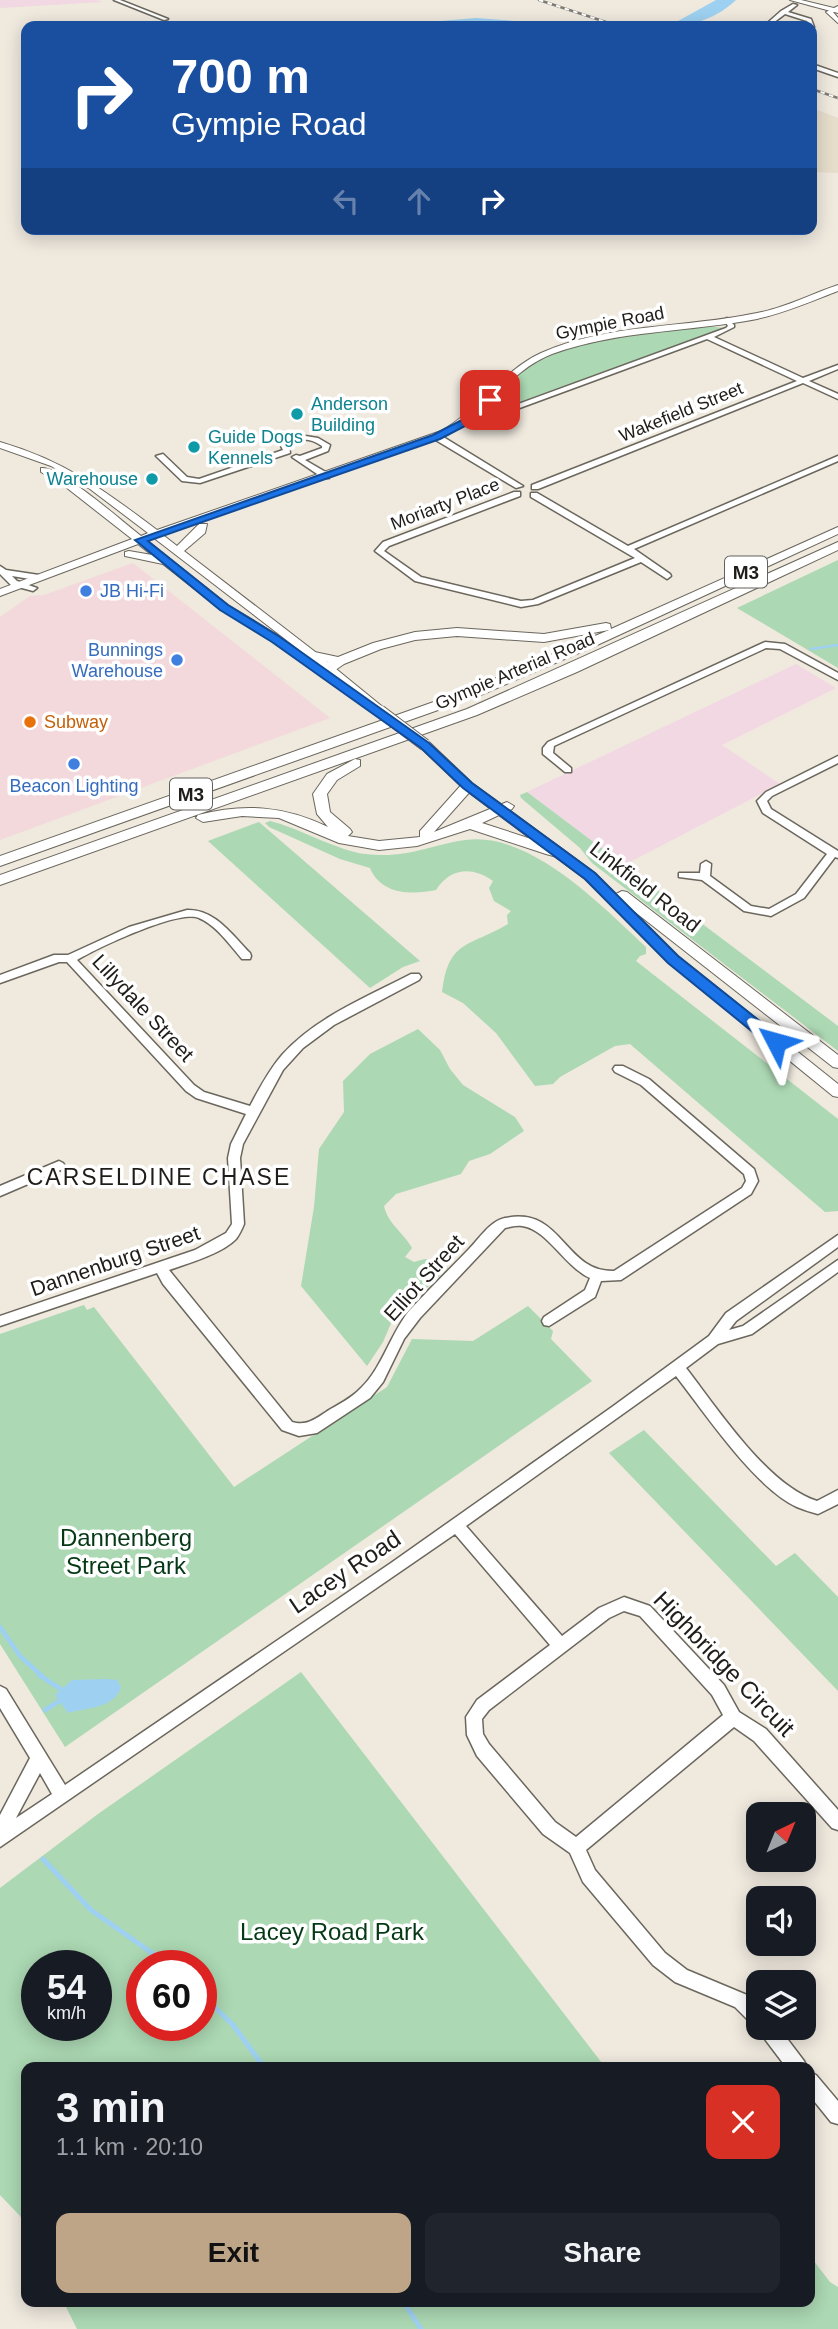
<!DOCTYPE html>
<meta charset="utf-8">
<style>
:root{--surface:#171b24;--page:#20242c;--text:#f1f3f6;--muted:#9ea1a6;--accent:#bfa587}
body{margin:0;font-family:Arial,sans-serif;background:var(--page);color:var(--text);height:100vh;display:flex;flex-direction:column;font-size:26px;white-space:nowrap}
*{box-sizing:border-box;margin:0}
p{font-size:23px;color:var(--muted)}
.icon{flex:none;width:38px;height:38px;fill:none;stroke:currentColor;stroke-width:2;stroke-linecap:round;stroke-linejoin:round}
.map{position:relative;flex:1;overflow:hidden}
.details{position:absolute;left:21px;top:2062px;width:794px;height:245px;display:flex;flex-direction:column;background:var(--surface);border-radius:14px;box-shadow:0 4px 18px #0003}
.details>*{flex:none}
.banner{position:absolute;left:21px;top:21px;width:796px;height:214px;border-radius:14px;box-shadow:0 4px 18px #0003;background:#1a4fa0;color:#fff;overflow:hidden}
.needle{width:46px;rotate:43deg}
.controls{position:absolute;left:746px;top:1802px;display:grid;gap:14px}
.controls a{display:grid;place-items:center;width:70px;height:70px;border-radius:14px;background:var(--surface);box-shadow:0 4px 18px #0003;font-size:35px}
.speed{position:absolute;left:21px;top:1950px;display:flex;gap:14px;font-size:35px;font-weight:700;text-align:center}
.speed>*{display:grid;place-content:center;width:91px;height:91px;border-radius:50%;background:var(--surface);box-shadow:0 4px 18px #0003;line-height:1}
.speed small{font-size:18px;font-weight:400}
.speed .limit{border:10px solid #d22;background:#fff;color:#111}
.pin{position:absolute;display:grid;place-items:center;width:60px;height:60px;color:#fff;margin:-30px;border-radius:14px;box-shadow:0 4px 10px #0006}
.me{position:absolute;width:77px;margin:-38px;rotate:309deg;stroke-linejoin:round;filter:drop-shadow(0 0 5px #0008)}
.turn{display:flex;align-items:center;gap:24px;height:147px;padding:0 35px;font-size:32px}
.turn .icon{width:91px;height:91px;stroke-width:2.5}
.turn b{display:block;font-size:49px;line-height:60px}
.lanes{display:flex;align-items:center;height:66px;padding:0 35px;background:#0003;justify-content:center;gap:35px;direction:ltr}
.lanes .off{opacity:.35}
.round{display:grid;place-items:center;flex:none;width:74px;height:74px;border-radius:14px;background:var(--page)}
.headline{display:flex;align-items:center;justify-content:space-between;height:119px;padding:0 35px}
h1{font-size:42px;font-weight:700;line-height:52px}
.button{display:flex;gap:14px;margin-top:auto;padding:14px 35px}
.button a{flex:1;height:80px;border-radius:14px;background:var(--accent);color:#111;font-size:28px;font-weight:700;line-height:80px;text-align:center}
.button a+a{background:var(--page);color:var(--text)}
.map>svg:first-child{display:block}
</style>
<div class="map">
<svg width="838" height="2329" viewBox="0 0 838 2329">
<rect width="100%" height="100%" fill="#efe9de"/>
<path fill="#f3d8dc" d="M133,563L330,718L0,840V617L30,596L44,595Z"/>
<path fill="#f1d8e2" d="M0,0H97L102,2L0,8Z
M796,664L836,688L722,745L780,784L624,865L527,792Z"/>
<path fill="#e6ddcb" d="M812,108L838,118V173L812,172Z"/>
<path fill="#acd8b3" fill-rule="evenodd" d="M706,326L724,328L499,411L488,412L487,417L478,420C490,405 501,386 516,375C563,337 649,335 706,326Z
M838,560V668L737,608Z
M527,792L838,1026V1051L592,863L580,848L521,798L520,795Z
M270,821C299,828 340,852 366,854C408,859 428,845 466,840C530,831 603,907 646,947V954L640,956L636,961L838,1119V1211L825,1212L630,1044L615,1046L560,1077L553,1084L535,1086L496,1033L463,1003L442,992C448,939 470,947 508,924L507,915L511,911L494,901L489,888L493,881C472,866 450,868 436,890C412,895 381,895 370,868L340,859L269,827L265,823Z
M259,822L420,961L403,967L370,988L208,841Z
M418,1029L440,1050L450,1069L463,1085L515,1117L524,1131L490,1154L469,1161L461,1174L396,1194L384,1206C388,1224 403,1232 412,1248L405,1257L414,1262L425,1259H439L448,1268L392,1321L383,1342L367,1366L301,1286L314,1207L319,1149L344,1112L343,1081L370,1054Z
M84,1305L87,1310L94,1307L234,1487L387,1387L412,1339L473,1341L528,1306L553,1331L551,1339L592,1381L65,1747L0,1644V1334Z
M644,1430L776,1566L795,1553L838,1597V1691L609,1453Z
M301,1672L605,2067H26V2228L20,2216L0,2195V1888L98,1814ZM37,1965H96V2025H37ZM142,1965H201V2025H142Z
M810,2256L830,2282L838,2287V2329H77L63,2301H810Z"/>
<path fill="#9ed1f1" d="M716,0H736C717,18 693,26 669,26Z
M476,18L582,26H522L502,22L453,26L458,23C439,24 420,28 404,24Z
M107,1679L117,1680L121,1687C115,1708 86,1708 68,1713L55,1695L72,1680Z"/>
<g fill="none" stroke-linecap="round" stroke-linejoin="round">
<path stroke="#9ed1f1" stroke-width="2.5" d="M811,649L838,645"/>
<path stroke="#9ed1f1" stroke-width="4.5" d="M0,1627L20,1656L42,1676"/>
<path stroke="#9ed1f1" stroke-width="5" d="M39,1675L64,1691
M45,1710L61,1700
M43,1859L91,1910L169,1965
M201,1994L233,2025L264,2067
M403,2301L421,2329"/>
<defs>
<path id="minor" d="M114,0H120L168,19L164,20Z
M793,4L797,5L788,12L811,19L814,27L810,26L807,21L785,14L769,26H764L781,11Z
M812,30L814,31L815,63L812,64L838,73V77L812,68Z
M727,318L734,325V327L714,337L803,378L838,365V369L809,381L838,394V399L803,383L538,489H532V485L797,381L707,339L498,416L491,414L726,328L728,326L724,320Z
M299,435L318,438L330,445L328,451L305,460L329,474V478H323L292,457L296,455L300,456L322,448V446C310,438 300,437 289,446L290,453L200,483L182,481L156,456L163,454L187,477L199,479L283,450L281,446L287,440Z
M434,435H440L523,486L516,488L434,439Z
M838,456V461L634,549L670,574L671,576L667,579L641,562L538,604L521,607L415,581L375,551L383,542L514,492H520V496L389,546L384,551L421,577L521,601L533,600L635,558L531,497V493H537L628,546Z
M0,566L6,570L39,575V579L36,580L12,576L17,581L37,588L33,591L11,585L0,574Z
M765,642L785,644L838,673V680L780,649L766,648L554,746L553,753L571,768V772H565L543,754V748L548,742Z
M838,756V763L772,796L767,801L771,809L838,851V858L835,857L804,898L771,916L744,911L702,880L679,877V873H700L701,864L706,861L711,864L710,876L751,906L769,909L796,894L827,854L763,813L757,801L766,792Z
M187,910C215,909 232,935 250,953L251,956L250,959H242C230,945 216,925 199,918C179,909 97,948 77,960L194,1085L204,1092L250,1106C259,1089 269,1070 282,1055C316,1017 367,997 411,974H419L421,977L419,980L334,1025L303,1048L283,1070L243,1144L240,1158L244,1224C242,1229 239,1235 236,1239C223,1253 187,1264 169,1270L292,1422C306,1426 314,1420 326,1412C337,1405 352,1398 361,1388C382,1368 390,1335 409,1311C428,1290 449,1270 469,1249C479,1239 490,1221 505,1218C563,1206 563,1272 614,1271L742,1188L746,1181L744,1174L641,1085L615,1072L613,1069L615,1066H623L649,1079L754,1169L758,1181L751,1194L621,1280L601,1281L595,1297L549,1326L544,1325L542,1321L544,1317L585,1290L590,1278C565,1267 547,1229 522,1226C516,1225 510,1227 505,1228L420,1318L404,1339L383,1382L370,1398L317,1433L299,1436L282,1430L163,1284L157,1273L0,1326V1316L195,1250L226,1233L232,1224L228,1158L231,1144L246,1114L196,1098L186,1091L67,962H59L0,983V975L54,955H68L129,927Z
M59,1161L63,1163L65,1166L63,1169L0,1196V1186Z
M838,1235V1247L736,1321L729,1330L743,1326L838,1260V1272L752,1334L718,1344L686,1368C718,1409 767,1485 817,1501L838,1490V1504L818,1514C811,1512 804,1510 797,1507C755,1488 705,1413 676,1376L466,1526L562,1636L599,1608L624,1597L650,1606L724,1685L739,1712L766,1729L838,1810V1830L832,1828L754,1741L734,1727L586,1850L595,1870L665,1953L687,1970L747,1995L758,2005V2027L752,2024L735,2007L675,1982L653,1965L583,1882L570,1853L543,1834L477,1756L467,1735L466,1717L477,1700L550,1645L455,1534L0,1847V1815L30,1758L0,1708V1686L6,1689L65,1785L391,1563L612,1407L709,1336L726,1313ZM624,1611L640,1616L712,1695L723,1715L576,1837L555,1822L489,1744L483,1734L482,1719L489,1710L609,1618ZM40,1773L52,1794L16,1818Z
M758,2028H779L804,2061L807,2067H786L761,2034Z
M810,2072L816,2075L838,2101V2124L831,2122L810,2096Z"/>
<path id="major" d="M838,6V10L833,12L838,18V23L826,12Z
M838,285V291C812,301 785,313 757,319C690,332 618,330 552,354C510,370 487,413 447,435L163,535L177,546L199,524H207L205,533L184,551L314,651L384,708V714H376L306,655L154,538L147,541L228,605L279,636V640H271L220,609L163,564L125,556V552L129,551L152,555L138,544L0,596V589L132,539L67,488L41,472V468C60,466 123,522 141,536L148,533L90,489L51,466L0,448V442C65,461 104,490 157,530L441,431C479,410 502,371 541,353C608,323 687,328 757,313C785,308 811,294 838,285Z
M425,741L429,742L472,783L595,873L616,894L622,891L627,892L838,1055V1068L833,1067L630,908L678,956L838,1084V1097L833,1096L668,962L585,879L464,789L421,748V742Z"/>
<path id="highway" d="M790,0H801L838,9V13Z
M838,527V534L595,646L483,694L0,866V856L473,688L609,630L544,642L457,636L415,640L381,649L344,664L324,678L318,674L328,662L305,656V650L338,657L373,643L415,632L457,628L544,634L606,623L610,624L611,629Z
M838,542V550L577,672L477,715L0,885V875L467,709Z
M355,759L360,760V766L337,780L327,794L330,812L350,829L352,832L348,836L379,841L420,837V831L463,783L468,782L475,786L434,832L507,802L514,806L512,809L482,823L562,849L564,852L557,857L546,854L470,829L417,846L379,850L339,843L279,818L242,816L203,822L196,818L198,815C244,803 285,806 328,827L317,814L313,794L327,774Z"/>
</defs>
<use href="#minor" stroke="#6b675d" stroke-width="3"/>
<use href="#major" stroke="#6b675d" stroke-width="2"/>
<use href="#highway" stroke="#6b675d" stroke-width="2"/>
<use href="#minor" fill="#fff" fill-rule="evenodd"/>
<use href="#major" fill="#fff" fill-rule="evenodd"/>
<use href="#highway" fill="#fff" fill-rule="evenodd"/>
<defs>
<path id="rail" d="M539,0L618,26
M812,89L838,98"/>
</defs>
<use href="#rail" stroke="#7f7b73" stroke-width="2.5"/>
<use href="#rail" stroke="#fff" stroke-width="2" stroke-dasharray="4.5" stroke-linecap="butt"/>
<defs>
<path id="major-bridge" d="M380,711L425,745"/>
</defs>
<use href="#major-bridge" stroke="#6b675d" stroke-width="13" stroke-linecap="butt"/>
<use href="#major-bridge" stroke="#fff" stroke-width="11"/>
</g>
<path fill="#1a73e8" stroke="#114b97" stroke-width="2" d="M490,397L494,400L493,402L469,424L440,439L148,541L228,605L280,637L429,743L472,783L595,873L678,956L781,1038L783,1042L781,1046H770L668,963L585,879L463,788L421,748L272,642L220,610L135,540L433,435L462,420Z"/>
<g fill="#0f9aa8" stroke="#fff" stroke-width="2.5">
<circle cx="297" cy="414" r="7"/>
<circle cx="194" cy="447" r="7"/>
<circle cx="152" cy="479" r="7"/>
</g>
<g fill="#3f7fe0" stroke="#fff" stroke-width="2.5">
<circle cx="86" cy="591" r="7"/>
<circle cx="177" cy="660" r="7"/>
<circle cx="74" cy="764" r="7"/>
</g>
<circle fill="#e8710a" stroke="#fff" stroke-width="2.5" cx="30" cy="722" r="7"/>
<g text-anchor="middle" stroke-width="7" stroke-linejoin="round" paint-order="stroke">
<g font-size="18" fill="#1f1d19" stroke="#fff">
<text transform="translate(610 323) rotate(-11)" y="6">Gympie Road</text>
<text transform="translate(681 412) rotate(-22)" y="6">Wakefield Street</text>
<text transform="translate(445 504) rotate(-21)" y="6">Moriarty Place</text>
<text transform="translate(515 671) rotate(-23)" y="6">Gympie Arterial Road</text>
</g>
<g font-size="18" fill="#0d838f" stroke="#fff" text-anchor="start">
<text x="311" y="410">Anderson<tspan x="311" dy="21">Building</tspan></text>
<text x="208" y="443">Guide Dogs<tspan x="208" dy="21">Kennels</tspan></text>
<text x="138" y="485" text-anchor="end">Warehouse</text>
</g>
<g font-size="18" fill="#366cbe" stroke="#fff" text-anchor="start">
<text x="100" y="597">JB Hi-Fi</text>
<text x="163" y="656" text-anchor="end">Bunnings<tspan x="163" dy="21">Warehouse</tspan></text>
<text x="74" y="792" text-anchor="middle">Beacon Lighting</text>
</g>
<g font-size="18" fill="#c56008" stroke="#fff" text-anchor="start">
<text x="44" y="728">Subway</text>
</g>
<g fill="#fff" stroke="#62615e" stroke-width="2">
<rect x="725" y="556.5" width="42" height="31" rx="5"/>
<rect x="170" y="778.5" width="42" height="31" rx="5"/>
</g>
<g font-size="19" font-weight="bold" fill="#1f1d19">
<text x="746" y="579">M3</text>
<text x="191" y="801">M3</text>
</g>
<g font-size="21" fill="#1f1d19" stroke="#fff">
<text transform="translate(645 887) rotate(38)" y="7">Linkfield Road</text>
<text transform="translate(143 1008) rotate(47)" y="7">Lillydale Street</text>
<text transform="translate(115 1261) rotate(-19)" y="7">Dannenburg Street</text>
<text transform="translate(424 1278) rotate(-48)" y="7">Elliot Street</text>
</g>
<g font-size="23" letter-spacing="2" fill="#1f1d19" stroke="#fff">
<text x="159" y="1185">CARSELDINE CHASE</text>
</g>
<g font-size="24" fill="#053916" stroke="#fff">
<text x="126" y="1546">Dannenberg<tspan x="126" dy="28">Street Park</tspan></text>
<text x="332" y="1940">Lacey Road Park</text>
</g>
<g font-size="24" fill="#1f1d19" stroke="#fff">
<text transform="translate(345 1572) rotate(-34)" y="8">Lacey Road</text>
<text transform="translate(724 1664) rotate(46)" y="8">Highbridge Circuit</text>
</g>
</g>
</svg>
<div class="controls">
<a><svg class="needle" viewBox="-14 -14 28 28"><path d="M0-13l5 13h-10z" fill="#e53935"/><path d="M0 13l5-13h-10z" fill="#9ea1a6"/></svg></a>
<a><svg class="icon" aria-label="sound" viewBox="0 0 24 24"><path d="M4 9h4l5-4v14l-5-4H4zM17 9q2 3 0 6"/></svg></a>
<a><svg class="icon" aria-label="layers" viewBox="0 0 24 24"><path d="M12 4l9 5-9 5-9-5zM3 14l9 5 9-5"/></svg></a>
</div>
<div class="speed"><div>54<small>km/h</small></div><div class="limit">60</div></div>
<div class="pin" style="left:490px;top:400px;background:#d93025"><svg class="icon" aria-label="arrive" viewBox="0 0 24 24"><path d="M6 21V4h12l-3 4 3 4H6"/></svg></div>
<svg class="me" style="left:776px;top:1042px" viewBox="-20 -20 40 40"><path d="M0-17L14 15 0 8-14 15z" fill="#1a73e8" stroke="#fff" stroke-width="4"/></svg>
<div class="banner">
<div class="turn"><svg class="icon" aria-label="right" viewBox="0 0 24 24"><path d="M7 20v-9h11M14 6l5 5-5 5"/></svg><div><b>700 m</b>Gympie Road</div></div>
<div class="lanes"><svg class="icon off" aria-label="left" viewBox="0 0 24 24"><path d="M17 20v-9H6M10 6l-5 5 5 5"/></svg><svg class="icon off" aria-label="ahead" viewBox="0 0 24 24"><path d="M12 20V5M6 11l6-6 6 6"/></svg><svg class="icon" aria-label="right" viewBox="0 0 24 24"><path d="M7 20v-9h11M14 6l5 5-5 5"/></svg></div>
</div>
<section class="details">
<div class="headline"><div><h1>3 min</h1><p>1.1 km · 20:10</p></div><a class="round" style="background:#d93025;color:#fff"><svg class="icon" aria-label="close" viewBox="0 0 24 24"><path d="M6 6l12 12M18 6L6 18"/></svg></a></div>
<div class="button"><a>Exit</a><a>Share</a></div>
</section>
</div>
